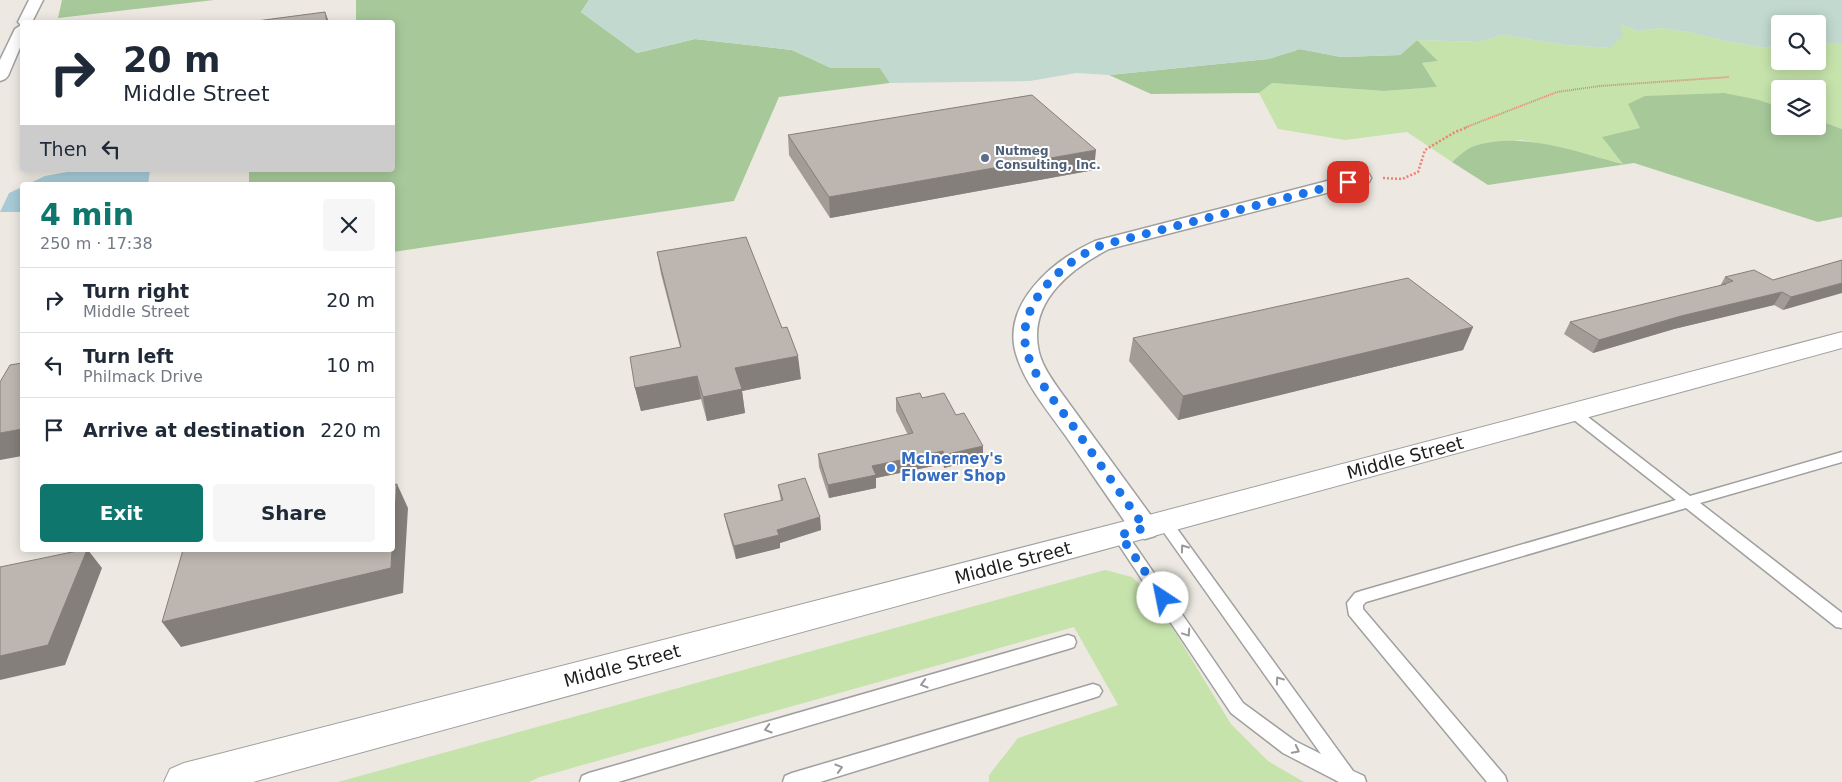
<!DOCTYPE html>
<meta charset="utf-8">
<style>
:root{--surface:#fff;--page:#f6f6f7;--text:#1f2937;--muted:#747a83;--line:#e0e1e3;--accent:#0f766e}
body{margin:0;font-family:"DejaVu Sans",sans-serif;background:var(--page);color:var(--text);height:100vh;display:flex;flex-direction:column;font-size:19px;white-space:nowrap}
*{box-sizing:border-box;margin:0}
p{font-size:16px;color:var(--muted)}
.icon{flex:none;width:28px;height:28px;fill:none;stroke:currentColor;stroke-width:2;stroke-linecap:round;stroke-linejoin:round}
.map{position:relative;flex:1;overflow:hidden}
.drawer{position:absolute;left:20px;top:182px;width:375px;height:370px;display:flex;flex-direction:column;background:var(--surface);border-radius:5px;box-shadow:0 2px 12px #0003}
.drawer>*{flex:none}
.guide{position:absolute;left:20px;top:20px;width:375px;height:152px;border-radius:5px;box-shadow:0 2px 12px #0003;background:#fff;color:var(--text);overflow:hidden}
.buttons{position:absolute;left:1771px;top:15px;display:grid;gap:10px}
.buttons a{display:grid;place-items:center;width:55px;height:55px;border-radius:5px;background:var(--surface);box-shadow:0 2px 12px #0003;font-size:25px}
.pin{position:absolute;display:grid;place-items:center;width:42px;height:42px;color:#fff;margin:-21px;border-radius:10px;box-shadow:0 2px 8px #0006}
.me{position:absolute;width:55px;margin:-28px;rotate:326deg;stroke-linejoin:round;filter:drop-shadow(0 0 4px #0008)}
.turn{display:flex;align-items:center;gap:18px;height:105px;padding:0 20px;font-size:22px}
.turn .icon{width:65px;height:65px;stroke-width:2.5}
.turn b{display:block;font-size:35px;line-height:42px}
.then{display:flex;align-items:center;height:48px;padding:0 20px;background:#0003;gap:10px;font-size:19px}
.round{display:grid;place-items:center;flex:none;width:52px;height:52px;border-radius:5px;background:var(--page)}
.summary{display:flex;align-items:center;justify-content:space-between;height:85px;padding:0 20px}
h1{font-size:30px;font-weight:700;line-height:38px;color:var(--accent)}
.primary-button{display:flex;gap:10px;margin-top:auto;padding:10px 20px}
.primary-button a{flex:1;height:58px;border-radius:5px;background:var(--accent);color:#fff;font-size:20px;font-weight:700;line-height:58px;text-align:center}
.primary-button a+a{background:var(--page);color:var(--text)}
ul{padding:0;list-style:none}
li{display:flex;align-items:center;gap:15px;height:65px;padding:0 20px;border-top:1px solid var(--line)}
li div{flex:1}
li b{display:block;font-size:19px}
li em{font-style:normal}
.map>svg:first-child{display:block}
</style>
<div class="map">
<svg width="1842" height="782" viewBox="0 0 1842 782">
<rect width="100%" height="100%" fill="#ede9e2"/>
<path fill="#c6e3ac" d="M1621,25L1639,31L1661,28L1688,32L1725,41L1766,48L1780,46V61H1818V43H1842V129L1818,120V89H1780V107L1759,100L1640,128L1624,164L1562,148L1521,140L1473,146L1452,162L1407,132L1345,140L1278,129L1259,93L1272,83L1384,91L1437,87L1422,63L1438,61L1417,40L1480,42L1502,35L1565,45L1610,48Z
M1105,570L1132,577L1155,599L1231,724L1268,761L1304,782H989V775L1018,738L1118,705L1074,627L540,777L529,782H338Z"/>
<path fill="#a7c99a" d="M62,0H214L58,18Z
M356,0H589L581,12L637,53L695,39L792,50L831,68H880L890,83L779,97L734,201L393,252L392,185H249V170H392V22H356Z
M1417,40L1438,61L1422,63L1437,87L1384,91L1272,83L1259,93L1151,94L1109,75L1268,59L1300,49L1341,57L1400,55Z
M1724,93L1759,100L1780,107V126H1818V120L1842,129V217L1818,222L1634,163L1488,185L1452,162C1458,157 1466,149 1474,146C1524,131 1575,152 1623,164L1602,137L1640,128L1628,104L1645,96Z"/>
<path fill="#c1d9ce" d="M589,0H1842V43H1818V24H1780V46L1766,48L1725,41L1688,32L1661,28L1639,31L1621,25L1623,36L1610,48L1565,45L1502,35L1480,42L1417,40L1400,55L1341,57L1300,49L1268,59L1109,75L1076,73L1030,81L890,83L880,68H831L792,50L695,39L637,53L581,12Z"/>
<path fill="#a6cbd7" d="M78,170H150L148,185H26L45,176Z
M22,187V212H0L9,193Z"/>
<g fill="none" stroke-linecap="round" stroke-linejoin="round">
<defs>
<path id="service" d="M1574,409L1579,410L1690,496L1842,452V462L1700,503L1842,613V628L1836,627L1686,508L1366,602L1363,605V609L1505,776L1507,782H1487L1349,615L1347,603L1355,593L1361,591L1676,500L1569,416L1568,413L1569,410Z
M1165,518L1170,519L1353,771L1364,776L1366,782H1339L1283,753L1231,713L1115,539L1113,535L1115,531L1120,530L1125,531L1243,703L1295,741L1321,754L1160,527L1158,523L1160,519Z
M1068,635L1074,637L1076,642L1074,647L1068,649L618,782H580L582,776L589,773Z
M1093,684L1099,686L1102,691L1099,696L1093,698L820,782H783L785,776L792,773Z"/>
<path id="minor" d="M29,0H43L32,22H22V43L8,76L5,79L0,81V60L15,29L21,25L18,22Z
M1362,172L1369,174L1371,178L1369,182L1109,249C1072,268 1030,300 1038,347C1040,363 1051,378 1060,391L1160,528L1155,536L1145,539L1135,536C1111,502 1088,468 1065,435C1048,411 1026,385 1017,357C999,305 1053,260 1095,241Z"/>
<path id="tertiary" d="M1842,332V348L253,782H164L170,769L184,763L1145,516Z"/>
</defs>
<use href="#service" stroke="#a0a0a0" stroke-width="3"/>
<use href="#minor" stroke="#a0a0a0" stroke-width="3"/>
<use href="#tertiary" stroke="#a0a0a0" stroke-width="2"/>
<path stroke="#ee8172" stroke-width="2" stroke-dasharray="1 1" stroke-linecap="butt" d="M1464,128L1557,92L1600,86L1729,77"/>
<path stroke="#ee8172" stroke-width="2.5" stroke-dasharray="2 2" stroke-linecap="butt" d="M1383,178L1402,179L1418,172L1425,150L1455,132L1468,127"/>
<use href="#service" fill="#fff" fill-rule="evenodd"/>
<use href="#minor" fill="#fff" fill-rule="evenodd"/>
<use href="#tertiary" fill="#fff" fill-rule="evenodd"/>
</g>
<path fill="#a39c96" d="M788,135L1094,170L830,218L789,155Z
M657,252L801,379L742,391L745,413L707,421L701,399L641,411L635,388L680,347L661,274Z
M1842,260L1783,310L1774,305L1674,329L1593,353L1564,334L1570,322L1720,286L1725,277L1773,280Z
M1473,327L1463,350L1178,420L1129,361L1133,338Z
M896,398H922L983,458L944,468L943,464L876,478V488L829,498L819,467L818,454L908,435L896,411Z
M778,485L820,517L821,530L780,543V548L736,559L727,527L724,514L781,501Z"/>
<path fill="#847f7a" d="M325,12L329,22H327Z
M1096,150L1094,170L830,218L829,197Z
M1842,283V293L1783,310L1791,297Z
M1782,292L1774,305L1674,329L1593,353L1599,340L1681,316Z
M1473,327L1463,350L1178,420L1183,396Z
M798,356L801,379L742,391L745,413L707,421L703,397L735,368Z
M697,376L701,399L641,411L635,388Z
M22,429V456L0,460V433Z
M983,446V458L944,468V455Z
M943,451V464L876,478V488L829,498L828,485L872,466Z
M397,484L408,508L403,593L181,647L162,622Z
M820,517L821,530L780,543V548L736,559L734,546L777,530Z
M87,550H88L102,568L65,665L0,680V656Z"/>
<path fill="#bdb5af" stroke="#847f7a" d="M325,12L327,22H249Z
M1032,95L1096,150L829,197L788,135Z
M746,237L782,328L787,327L798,356L735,368L742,389L703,397L697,376L635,388L630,357L681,347L657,252Z
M1842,260V283L1791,297L1782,292L1681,316L1599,340L1570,322L1726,284H1724L1733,281L1725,277L1754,270L1773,280Z
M1408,278L1473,327L1183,396L1133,338Z
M22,363V429L0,433V382L10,365Z
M920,393L922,398L944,393L956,415L964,413L983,446L944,455L943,451L872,466L876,475L828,485L818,454L913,433L896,398Z
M805,478L820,517L777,530L779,535L734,546L724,514L783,500L778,485Z
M397,484L392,550V485Z
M82,550H87L48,645L0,656V567Z
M183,550H392L391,568L162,622Z"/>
<defs><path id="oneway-chevron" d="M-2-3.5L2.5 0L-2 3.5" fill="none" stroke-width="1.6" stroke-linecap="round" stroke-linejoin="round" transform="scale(1.25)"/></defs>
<g stroke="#999">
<use href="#oneway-chevron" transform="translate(1184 548) rotate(-126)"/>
<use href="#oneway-chevron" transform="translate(1187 633) rotate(56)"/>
<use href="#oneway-chevron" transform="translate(1279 680) rotate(-126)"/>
<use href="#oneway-chevron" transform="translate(924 684) rotate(164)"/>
<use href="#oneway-chevron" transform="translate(768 729) rotate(164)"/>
<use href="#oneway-chevron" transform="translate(1296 750) rotate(27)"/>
<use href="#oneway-chevron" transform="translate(839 768) rotate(-17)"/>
</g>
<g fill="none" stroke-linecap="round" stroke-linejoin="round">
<path stroke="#1a73e8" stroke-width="9" stroke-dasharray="0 16.2" d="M1163,598L1120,535L1145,528C1121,494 1097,460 1073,426C1057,404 1031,374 1026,348C1016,303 1065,260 1102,245L1348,182"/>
</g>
<circle fill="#5c6f8a" stroke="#fff" stroke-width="2" cx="985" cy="158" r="5"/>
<circle fill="#3f7fe0" stroke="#fff" stroke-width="2" cx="891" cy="468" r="5"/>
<g text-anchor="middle" stroke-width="4" stroke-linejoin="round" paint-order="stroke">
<g font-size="12" font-weight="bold" fill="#4e5e75" stroke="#fff" text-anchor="start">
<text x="995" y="155">Nutmeg<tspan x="995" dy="14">Consulting, Inc.</tspan></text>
</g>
<g font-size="15" font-weight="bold" fill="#366cbe" stroke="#fff" text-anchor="start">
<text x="901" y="464">McInerney's<tspan x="901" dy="17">Flower Shop</tspan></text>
</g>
<g font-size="18" fill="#1c1c1c" stroke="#fff">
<text transform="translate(1405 458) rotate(-15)" y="6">Middle Street</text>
<text transform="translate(1013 563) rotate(-15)" y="6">Middle Street</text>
<text transform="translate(622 666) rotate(-15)" y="6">Middle Street</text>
</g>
</g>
</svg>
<div class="buttons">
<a><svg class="icon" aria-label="search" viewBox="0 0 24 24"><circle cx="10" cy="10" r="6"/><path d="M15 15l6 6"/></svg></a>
<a><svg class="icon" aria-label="layers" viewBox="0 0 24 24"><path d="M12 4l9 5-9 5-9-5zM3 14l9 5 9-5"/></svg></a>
</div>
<div class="pin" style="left:1348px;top:182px;background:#d93025"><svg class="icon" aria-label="arrive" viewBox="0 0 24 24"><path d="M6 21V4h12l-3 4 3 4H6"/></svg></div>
<svg class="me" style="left:1163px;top:598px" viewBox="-20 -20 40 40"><circle r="19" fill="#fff"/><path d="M0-13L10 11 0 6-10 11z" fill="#1a73e8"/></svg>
<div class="guide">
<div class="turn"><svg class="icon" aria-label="right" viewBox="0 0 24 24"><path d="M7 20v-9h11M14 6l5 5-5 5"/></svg><div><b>20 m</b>Middle Street</div></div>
<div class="then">Then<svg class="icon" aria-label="left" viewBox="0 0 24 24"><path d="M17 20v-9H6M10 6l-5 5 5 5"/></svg></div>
</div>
<section class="drawer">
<div class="summary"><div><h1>4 min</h1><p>250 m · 17:38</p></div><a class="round"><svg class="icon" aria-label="close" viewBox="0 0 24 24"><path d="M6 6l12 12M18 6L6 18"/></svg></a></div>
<ul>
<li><svg class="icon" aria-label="right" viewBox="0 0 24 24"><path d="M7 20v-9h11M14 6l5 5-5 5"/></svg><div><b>Turn right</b><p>Middle Street</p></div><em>20 m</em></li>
<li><svg class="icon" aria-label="left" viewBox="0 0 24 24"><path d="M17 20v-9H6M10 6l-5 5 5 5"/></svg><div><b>Turn left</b><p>Philmack Drive</p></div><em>10 m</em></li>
<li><svg class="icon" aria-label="arrive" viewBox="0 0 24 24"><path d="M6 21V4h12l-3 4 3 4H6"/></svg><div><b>Arrive at destination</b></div><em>220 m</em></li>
</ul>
<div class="primary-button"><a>Exit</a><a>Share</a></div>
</section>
</div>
